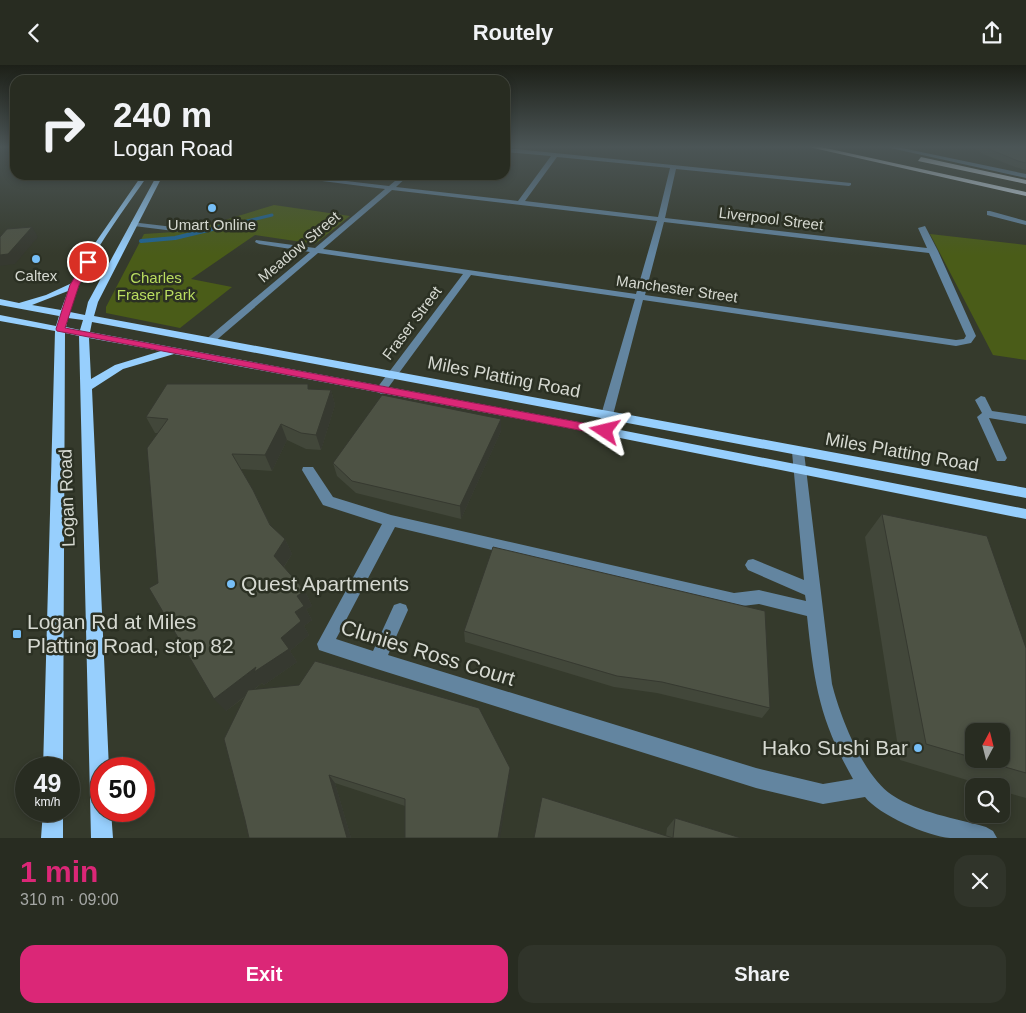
<!DOCTYPE html>
<meta charset="utf-8">
<style>
:root{--surface:#282c21;--page:#30342a;--text:#f1f3f6;--muted:#a5a7a5;--line:#44483f;--accent:#db2777}
body{margin:0;font-family:Arial,sans-serif;background:var(--page);color:var(--text);height:100vh;display:flex;flex-direction:column;font-size:19px;white-space:nowrap}
*{box-sizing:border-box;margin:0}
p{font-size:16px;color:var(--muted)}
.icon{flex:none;width:28px;height:28px;fill:none;stroke:currentColor;stroke-width:2;stroke-linecap:round;stroke-linejoin:round}
.map{position:relative;height:773px;overflow:hidden}
.panel{display:flex;flex-direction:column;background:var(--surface);flex:1}
.panel>*{flex:none}
.banner{position:absolute;left:10px;top:10px;width:500px;height:105px;border-radius:15px;box-shadow:0 2px 8px #0003,0 0 0 1px var(--line);background:#282c21;color:var(--text);overflow:hidden}
.needle{width:32px;rotate:7deg}
.fabs{position:absolute;left:965px;top:658px;display:grid;gap:10px}
.fabs a{display:grid;place-items:center;width:45px;height:45px;border-radius:10px;background:var(--surface);box-shadow:0 2px 8px #0003,0 0 0 1px var(--line);font-size:25px}
.speed{position:absolute;left:15px;top:692px;display:flex;gap:10px;font-size:25px;font-weight:700;text-align:center}
.speed>*{display:grid;place-content:center;width:65px;height:65px;border-radius:50%;background:var(--surface);box-shadow:0 2px 8px #0003,0 0 0 1px var(--line);line-height:1}
.speed small{font-size:12px;font-weight:400}
.speed .limit{border:8px solid #d22;background:#fff;color:#111}
.pin{position:absolute;display:grid;place-items:center;width:42px;height:42px;color:#fff;margin:-21px;border:2px solid #fff;border-radius:50%;box-shadow:0 1px 5px #0007}
.me{position:absolute;width:55px;margin:-28px;rotate:280deg;stroke-linejoin:round;filter:drop-shadow(0 0 4px #0008)}
.turn{display:flex;align-items:center;gap:18px;height:105px;padding:0 20px;font-size:22px}
.turn .icon{width:65px;height:65px;stroke-width:2.5}
.turn b{display:block;font-size:35px;line-height:42px}
.round{display:grid;place-items:center;flex:none;width:52px;height:52px;border-radius:15px;background:var(--page)}
.overview{display:flex;align-items:center;justify-content:space-between;height:85px;padding:0 20px}
h1{font-size:30px;font-weight:700;line-height:38px;color:var(--accent)}
.cta{display:flex;gap:10px;margin-top:auto;padding:10px 20px}
.cta a{flex:1;height:58px;border-radius:15px;background:var(--accent);color:#fff;font-size:20px;font-weight:700;line-height:58px;text-align:center}
.cta a+a{background:var(--page);color:var(--text)}
header{display:flex;justify-content:space-between;align-items:center;height:65px;padding:0 20px;background:var(--surface);font-size:22px;font-weight:700}
.map>svg:first-child{display:block}
</style>
<header><svg class="icon" aria-label="back" viewBox="0 0 24 24"><path d="M15 5l-7 7 7 7"/></svg>Routely<svg class="icon" aria-label="share" viewBox="0 0 24 24"><path d="M12 15V3M7 8l5-5 5 5M5 13v7h14v-7"/></svg></header>
<div class="map">
<svg width="1026" height="773" viewBox="0 0 1026 773">
<rect width="100%" height="100%" fill="#353a2c"/>
<path fill="#4a5c18" d="M274,140L350,151L315,179L255,170L191,214L232,222L180,263L106,248V242L144,169L189,166Z
M930,169L1026,180V295L993,290Z"/>
<g fill="none" stroke-linecap="round" stroke-linejoin="round">
<path stroke="#206594" stroke-width="3" d="M231,160L272,150"/>
<path stroke="#206594" stroke-width="4" d="M141,176L175,173L237,158"/>
<path fill="#6385a0" fill-rule="evenodd" d="M886,82H897L1026,109V113Z
M505,83L851,118V120L849,121L676,104L665,153L927,183L918,163L925,161L938,186L976,271L971,278L956,281L643,235L613,350L611,366L605,370L599,366L601,350L635,234L471,210L385,327L381,329L375,325L377,323L463,209L318,188L213,278H205L204,276L310,187L259,179L255,177L256,175L315,183L385,124L275,110H295L389,121L402,110H409L396,122L518,136L551,91L505,87ZM557,92L670,103L658,152L525,136ZM392,125L657,156L636,229L323,184ZM664,157L929,188L966,271L964,274L956,275L645,230Z
M990,146L1026,156V160L987,150V146Z
M131,157L182,163L186,165L182,167L134,161H131Z
M981,331L985,332L992,346L1026,351V359L989,353L1007,393L1005,396H997L977,352L982,348L975,335Z
M798,383L804,387L832,619C840,651 863,711 892,730C919,748 955,753 986,762L993,766L997,773C981,773 965,773 950,773C927,771 879,750 865,732L823,739L756,723L377,604L319,585L317,579L382,459L323,440L302,405L303,402H313L333,432L391,450L734,528L759,525L806,536L805,530L748,505L745,500L748,495L753,494L804,515L792,387ZM395,462L734,542L759,539L807,551C814,617 819,654 853,714L823,719L756,703L388,590L408,545L406,540L400,538L394,540L373,586L336,574Z"/>
<path fill="#97cffd" fill-rule="evenodd" d="M142,110H148C119,153 83,196 70,247L85,250L88,237L157,110H163L98,237L94,251L1026,423V433L92,257L90,267L605,362L1026,444V454L605,370L174,289L123,304L92,324L109,704H101V746H111L113,773H91L79,271L65,268L63,704H43L55,266L0,256V250L56,261L59,251L0,240V234L19,238L46,230L72,218L91,184ZM68,226L61,245L32,240ZM68,253L83,255L80,265L66,262ZM89,273L161,286L115,300L91,314Z
M43,746H63V773H41Z"/>
<path fill="#d7e7f5" fill-rule="evenodd" d="M809,82H821L1026,127V131Z
M921,92L1026,115V119L918,96Z"/>
</g>
<path fill="#42473a" fill-rule="evenodd" d="M974,82H1025L1026,83V82V105L1015,102L983,89Z
M310,324L331,325L335,340L321,385L306,384L287,375L272,406L241,404L253,425L271,461L285,474L292,489L284,502L305,526L312,541L306,544L312,555L304,561L309,570L290,586L297,597L264,620L262,618L255,624L510,712L405,741L335,718L351,773H249L245,632L226,646L158,368H155L146,352Z
M501,354V366L461,454L356,428L337,411L333,398Z
M882,449L1026,583V733L1001,726V721H987L900,695L865,472ZM974,666L1001,694H974Z
M464,566L770,643L762,653L657,628L614,622L465,577Z
M675,753L741,773H534L666,771L667,763Z"/>
<path fill="#363930" d="M32,162L38,172L15,199L0,201V190Z
M331,325L335,340L321,385L316,370Z
M501,354V366L461,454L460,441Z
M281,359L287,375L272,406L265,390Z
M285,474L292,489L281,506L274,491Z
M305,526L312,541L306,544L312,555L304,561L309,570L290,586L297,597L264,620L262,618L226,646L214,634L256,602L281,573L295,547L297,531Z
M510,703V712L500,773H498Z
M329,710L335,718L351,773H347Z"/>
<path fill="#4d5244" stroke="#363930" d="M984,82H1025L1026,83V98L1018,96Z
M32,162L8,189L0,190V172L7,164Z
M167,319H308V324L331,325L316,370L301,368L281,359L265,390L232,389L253,425L270,460L285,474L274,491L305,526L297,531L304,541L295,547L301,556L281,573L289,584L254,607L256,602L214,634L149,523L158,518L147,383L168,354L146,352Z
M382,330L501,354L460,441L352,416L333,398Z
M882,449L987,471L1026,583V708L977,694H1001V666H974V693L926,679Z
M493,482L765,546L770,643L662,617L617,611L464,566Z
M315,596L479,643L510,703L498,773H405V734L329,710L347,773H249L245,755L224,674L248,625L299,620Z
M542,732L673,773H534Z
M675,753L741,773H673Z"/>
<linearGradient id="sky" x2="0" y2="1"><stop stop-color="#1d2018"/><stop offset="0.43" stop-color="#4b5556"/><stop offset="1" stop-color="#4b5556" stop-opacity="0"/></linearGradient>
<rect width="1026" height="190" fill="url(#sky)"/>
<path fill="#db2777" stroke="#8e194d" d="M88,195L92,197L79,220L65,263L605,362L610,366L605,370L57,266L56,264L70,220L84,197Z"/>
<g fill="#77bff7" stroke="#2b3023" stroke-width="2">
<circle cx="212" cy="143" r="5"/>
<circle cx="36" cy="194" r="5"/>
<circle cx="231" cy="519" r="5"/>
<rect x="12" y="564" width="10" height="10" rx="2.5"/>
<circle cx="918" cy="683" r="5"/>
</g>
<g text-anchor="middle" stroke-width="5" stroke-linejoin="round" paint-order="stroke">
<g font-size="15" fill="#d6d9d1" stroke="#2b3023">
<text transform="translate(771 154) rotate(7)" y="5">Liverpool Street</text>
<text transform="translate(299 182) rotate(-40)" y="5">Meadow Street</text>
<text transform="translate(677 224) rotate(8)" y="5">Manchester Street</text>
<text transform="translate(412 258) rotate(-53)" y="5">Fraser Street</text>
</g>
<g font-size="15" fill="#d6d9d1" stroke="#2b3023">
<text x="212" y="165">Umart Online</text>
<text x="36" y="216">Caltex</text>
</g>
<g font-size="15" fill="#badd60" stroke="#2b3023">
<text x="156" y="218">Charles<tspan x="156" dy="17">Fraser Park</tspan></text>
</g>
<g font-size="18" fill="#d6d9d1" stroke="#2b3023">
<text transform="translate(504 312) rotate(11)" y="6">Miles Platting Road</text>
<text transform="translate(902 387) rotate(10)" y="6">Miles Platting Road</text>
<text transform="translate(67 433) rotate(-92)" y="6">Logan Road</text>
</g>
<g font-size="21" fill="#d6d9d1" stroke="#2b3023" text-anchor="start">
<text x="241" y="526">Quest Apartments</text>
<text x="27" y="564">Logan Rd at Miles<tspan x="27" dy="24">Platting Road, stop 82</tspan></text>
<text x="908" y="690" text-anchor="end">Hako Sushi Bar</text>
</g>
<g font-size="21" fill="#d6d9d1" stroke="#2b3023">
<text transform="translate(428 588) rotate(17)" y="7">Clunies Ross Court</text>
</g>
</g>
</svg>
<div class="fabs">
<a><svg class="needle" viewBox="-14 -14 28 28"><path d="M0-13l5 13h-10z" fill="#e53935"/><path d="M0 13l5-13h-10z" fill="#a5a7a5"/></svg></a>
<a><svg class="icon" aria-label="search" viewBox="0 0 24 24"><circle cx="10" cy="10" r="6"/><path d="M15 15l6 6"/></svg></a>
</div>
<div class="speed"><div>49<small>km/h</small></div><div class="limit">50</div></div>
<div class="pin" style="left:88px;top:197px;background:#d93025"><svg class="icon" aria-label="arrive" viewBox="0 0 24 24"><path d="M6 21V4h12l-3 4 3 4H6"/></svg></div>
<svg class="me" style="left:605px;top:366px" viewBox="-20 -20 40 40"><path d="M0-17L14 15 0 8-14 15z" fill="#db2777" stroke="#fff" stroke-width="4"/></svg>
<div class="banner">
<div class="turn"><svg class="icon" aria-label="right" viewBox="0 0 24 24"><path d="M7 20v-9h11M14 6l5 5-5 5"/></svg><div><b>240 m</b>Logan Road</div></div>
</div>
</div>
<section class="panel">
<div class="overview"><div><h1>1 min</h1><p>310 m · 09:00</p></div><a class="round"><svg class="icon" aria-label="close" viewBox="0 0 24 24"><path d="M6 6l12 12M18 6L6 18"/></svg></a></div>
<div class="cta"><a>Exit</a><a>Share</a></div>
</section>
